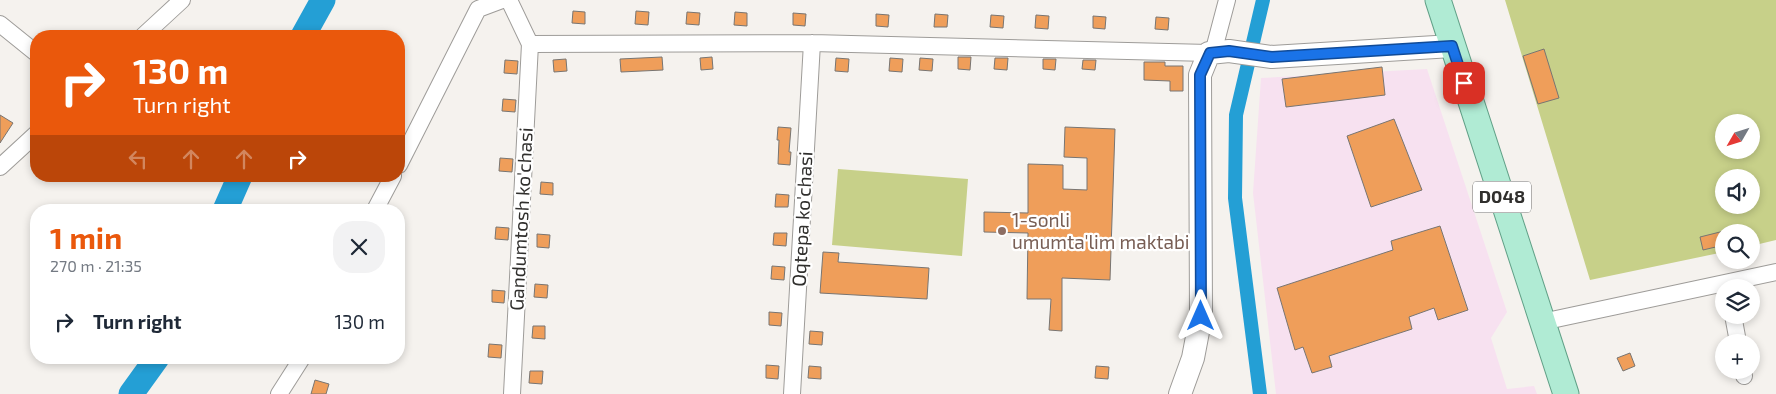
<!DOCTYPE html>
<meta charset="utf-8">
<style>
:root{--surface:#fff;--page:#f2f2f3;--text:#1f2937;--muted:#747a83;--accent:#ea580c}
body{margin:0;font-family:"Exo 2",sans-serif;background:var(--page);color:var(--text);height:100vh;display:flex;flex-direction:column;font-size:19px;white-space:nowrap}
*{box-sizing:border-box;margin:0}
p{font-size:16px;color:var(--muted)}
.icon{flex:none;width:28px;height:28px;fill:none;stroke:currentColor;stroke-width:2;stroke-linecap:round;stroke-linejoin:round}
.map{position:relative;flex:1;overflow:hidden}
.sheet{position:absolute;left:30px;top:204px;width:375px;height:160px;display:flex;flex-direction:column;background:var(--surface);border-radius:20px;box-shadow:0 2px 8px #0003}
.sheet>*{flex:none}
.guide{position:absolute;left:30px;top:30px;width:375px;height:152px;border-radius:20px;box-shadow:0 2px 8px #0003;background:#ea580c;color:#fff;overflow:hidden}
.needle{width:32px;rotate:231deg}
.buttons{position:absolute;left:1715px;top:114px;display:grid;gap:10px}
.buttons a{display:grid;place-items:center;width:45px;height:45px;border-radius:50%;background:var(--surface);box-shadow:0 2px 8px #0003;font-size:25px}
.pin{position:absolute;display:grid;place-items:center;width:42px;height:42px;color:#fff;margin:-21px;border-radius:10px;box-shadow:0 2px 8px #0006}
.me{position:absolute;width:55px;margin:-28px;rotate:0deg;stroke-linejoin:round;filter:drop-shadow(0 0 4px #0008)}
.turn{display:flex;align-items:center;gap:18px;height:105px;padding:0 20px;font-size:22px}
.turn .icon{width:65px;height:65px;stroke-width:2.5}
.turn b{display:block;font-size:35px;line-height:42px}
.lanes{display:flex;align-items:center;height:48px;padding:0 20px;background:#0003;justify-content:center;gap:25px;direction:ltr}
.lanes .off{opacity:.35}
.round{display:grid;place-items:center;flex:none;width:52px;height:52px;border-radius:20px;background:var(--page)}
.summary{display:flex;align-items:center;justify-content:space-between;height:85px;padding:0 20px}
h1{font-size:30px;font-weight:700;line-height:38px;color:var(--accent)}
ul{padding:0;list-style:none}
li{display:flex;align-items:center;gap:15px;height:65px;padding:0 20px}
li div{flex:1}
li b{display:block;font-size:19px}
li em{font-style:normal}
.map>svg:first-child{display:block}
</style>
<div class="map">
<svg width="1776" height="394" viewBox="0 0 1776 394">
<rect width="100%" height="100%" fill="#f5f2ee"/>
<path fill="#f7e1f0" d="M1427,69L1507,312L1491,338L1507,389L1534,386L1537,394H1276L1253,193L1261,78Z"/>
<path fill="#c7d089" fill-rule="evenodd" d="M1505,0H1776V240L1751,246V232H1724V252L1590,280ZM1724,122H1751V150H1724ZM1724,178H1751V205H1724Z
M838,169L968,179L962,256L832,245Z"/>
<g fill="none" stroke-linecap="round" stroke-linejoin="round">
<path stroke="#249fd5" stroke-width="14" d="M1260,394L1235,198L1236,115L1263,0"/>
<path stroke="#249fd5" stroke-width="25" d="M303,36L323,0
M225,210L240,176
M131,394L157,358"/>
</g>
<path fill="#ef9e5a" stroke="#787572" d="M573,11L585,12V24L572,23Z
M636,11L649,12L648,25L635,24Z
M687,12L700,13L699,25L686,24Z
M735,12L747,13V26L734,25Z
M793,13L806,14L805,26L793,25Z
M876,14L889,15L888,27L876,26Z
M935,14L948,15L947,27H934Z
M991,15L1004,16L1003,28L990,27Z
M1036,15L1049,16L1048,29L1035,28Z
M1093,16L1106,17L1105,29L1093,28Z
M1156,17L1169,18L1168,30L1155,29Z
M1544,49L1559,98L1538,104L1523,56Z
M662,57L663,70L621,72L620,59Z
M712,57L713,69L701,70L700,58Z
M958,57H971L970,70L958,69Z
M836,58L849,59L848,72L835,71Z
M890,58L903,59L902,72L889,71Z
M920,58L933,59L932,71L919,70Z
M995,58H1008L1007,70L994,69Z
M566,59L567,71L554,72L553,60Z
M1043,59H1056L1055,70L1043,69Z
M505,60L518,61L517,74L504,73Z
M1083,60H1096L1095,70L1082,69Z
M1144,62H1165V66H1183V91H1170V81L1144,80Z
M1382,67L1385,95L1286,107L1282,79Z
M503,99L516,100L515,112L502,111Z
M0,115L13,123L0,143Z
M1394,119L1422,190L1371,207L1347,136Z
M778,127L791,128L789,152H791L790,165L778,164L779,140H777Z
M1065,127L1115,129L1110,280L1062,278V331L1049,330L1051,299H1027L1028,233L984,232V212L1028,213V164L1063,165V189L1087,190V158L1064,157Z
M500,158L513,159L512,172L499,171Z
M541,182L553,183V195L540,194Z
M776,194L789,195L788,207H775Z
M1440,226L1468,310L1438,320L1434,308L1409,317L1412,329L1329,356L1332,367L1312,373L1303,347L1295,350L1277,288L1393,250L1391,241Z
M496,227L509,228L508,240L495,239Z
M1724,231V245L1703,250L1700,237Z
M774,233H787L786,246L773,245Z
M537,234L550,235L549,248L537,247Z
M823,252L839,253L838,262L929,268L927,299L820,293Z
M772,266L785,267L784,280L771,279Z
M535,284L548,285L547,298L534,297Z
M492,290L505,291L504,303L492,302Z
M769,312L782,313L781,326L769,325Z
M533,326H545V339L532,338Z
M810,331L823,332L822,345L809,344Z
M489,344L502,345L501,358L488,357Z
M1630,353L1635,366L1623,371L1617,358Z
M766,365L779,366L778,379L766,378Z
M809,366L821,367V379L808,378Z
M1096,366L1109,367L1108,379L1095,378Z
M530,371H543L542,384L529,383Z
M315,380L329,384L326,394H311Z"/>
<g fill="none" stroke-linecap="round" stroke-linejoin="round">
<defs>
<path id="street" d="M509,0L530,44L512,394
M0,24L36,53
M143,36L182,0
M530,44L812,43L1209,53
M1213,53L1227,0
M399,165L478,9L502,0
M0,167L36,134
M375,210L393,176
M1733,315L1738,342
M1542,322L1776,272
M1743,370L1744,376
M279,394L302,358
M792,394L812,43"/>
<path id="secondary" d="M1180,394L1193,358L1201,316L1200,75L1209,53L1229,51L1272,57L1452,46"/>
<path id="primary" d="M1438,0L1566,394"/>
</defs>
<use href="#street" stroke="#9e9c99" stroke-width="18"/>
<use href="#secondary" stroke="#9e9c99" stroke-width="24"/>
<use href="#primary" stroke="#61a087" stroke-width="27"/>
<use href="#street" stroke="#fff" stroke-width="16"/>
<use href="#secondary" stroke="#fff" stroke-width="22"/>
<use href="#primary" stroke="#b0ebd4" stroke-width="25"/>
</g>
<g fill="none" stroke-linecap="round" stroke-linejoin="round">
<defs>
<path id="route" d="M1201,316L1200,75L1210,53L1229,51L1272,57L1452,46L1464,83"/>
</defs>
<use href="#route" stroke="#114b97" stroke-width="12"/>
<use href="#route" stroke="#1a73e8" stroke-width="9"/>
</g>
<circle fill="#8d6e63" stroke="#fff" stroke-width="2" cx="1002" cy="231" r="5"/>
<g text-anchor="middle" stroke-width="4.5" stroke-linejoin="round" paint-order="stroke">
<rect fill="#fff" stroke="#6e6d6c" stroke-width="1" x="1473" y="181.5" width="58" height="31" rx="4"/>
<g font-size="18" font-weight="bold" fill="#302f2d">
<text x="1502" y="203">D048</text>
</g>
<g font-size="19" fill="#302f2d" stroke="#fff">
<text transform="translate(521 219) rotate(-87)" y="7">Gandumtosh ko'chasi</text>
<text transform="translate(802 219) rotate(-87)" y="7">Oqtepa ko'chasi</text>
</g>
<g font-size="19" fill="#785e54" stroke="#fff" text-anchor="start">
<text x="1012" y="227">1-sonli<tspan x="1012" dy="22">umumta'lim maktabi</tspan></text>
</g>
</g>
</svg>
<div class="buttons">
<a><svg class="needle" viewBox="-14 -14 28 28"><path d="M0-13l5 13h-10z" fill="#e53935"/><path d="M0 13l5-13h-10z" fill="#747a83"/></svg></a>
<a><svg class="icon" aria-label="sound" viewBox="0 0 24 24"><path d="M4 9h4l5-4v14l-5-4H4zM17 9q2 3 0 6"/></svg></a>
<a><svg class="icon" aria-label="search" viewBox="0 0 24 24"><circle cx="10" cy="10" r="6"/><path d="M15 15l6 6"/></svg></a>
<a><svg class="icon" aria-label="layers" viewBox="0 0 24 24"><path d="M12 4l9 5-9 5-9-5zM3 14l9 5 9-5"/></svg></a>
<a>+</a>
</div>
<div class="pin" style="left:1464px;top:83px;background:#d93025"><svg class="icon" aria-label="arrive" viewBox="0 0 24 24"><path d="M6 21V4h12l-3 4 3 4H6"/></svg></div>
<svg class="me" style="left:1201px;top:316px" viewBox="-20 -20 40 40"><path d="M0-17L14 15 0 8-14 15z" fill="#1a73e8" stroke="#fff" stroke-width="4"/></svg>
<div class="guide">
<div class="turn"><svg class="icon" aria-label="right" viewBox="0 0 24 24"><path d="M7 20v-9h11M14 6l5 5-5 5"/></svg><div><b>130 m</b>Turn right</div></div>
<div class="lanes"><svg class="icon off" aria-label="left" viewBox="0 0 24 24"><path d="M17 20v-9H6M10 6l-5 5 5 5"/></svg><svg class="icon off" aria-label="ahead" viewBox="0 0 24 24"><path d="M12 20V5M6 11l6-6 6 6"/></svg><svg class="icon off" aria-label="ahead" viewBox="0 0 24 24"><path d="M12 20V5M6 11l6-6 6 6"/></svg><svg class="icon" aria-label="right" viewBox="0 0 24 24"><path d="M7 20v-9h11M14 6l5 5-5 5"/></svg></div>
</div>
<section class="sheet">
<div class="summary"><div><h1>1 min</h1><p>270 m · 21:35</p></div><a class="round"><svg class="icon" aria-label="close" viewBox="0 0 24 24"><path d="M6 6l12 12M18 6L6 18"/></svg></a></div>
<ul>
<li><svg class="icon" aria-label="right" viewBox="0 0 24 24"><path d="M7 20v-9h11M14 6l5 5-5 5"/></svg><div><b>Turn right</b></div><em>130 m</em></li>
</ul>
</section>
</div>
